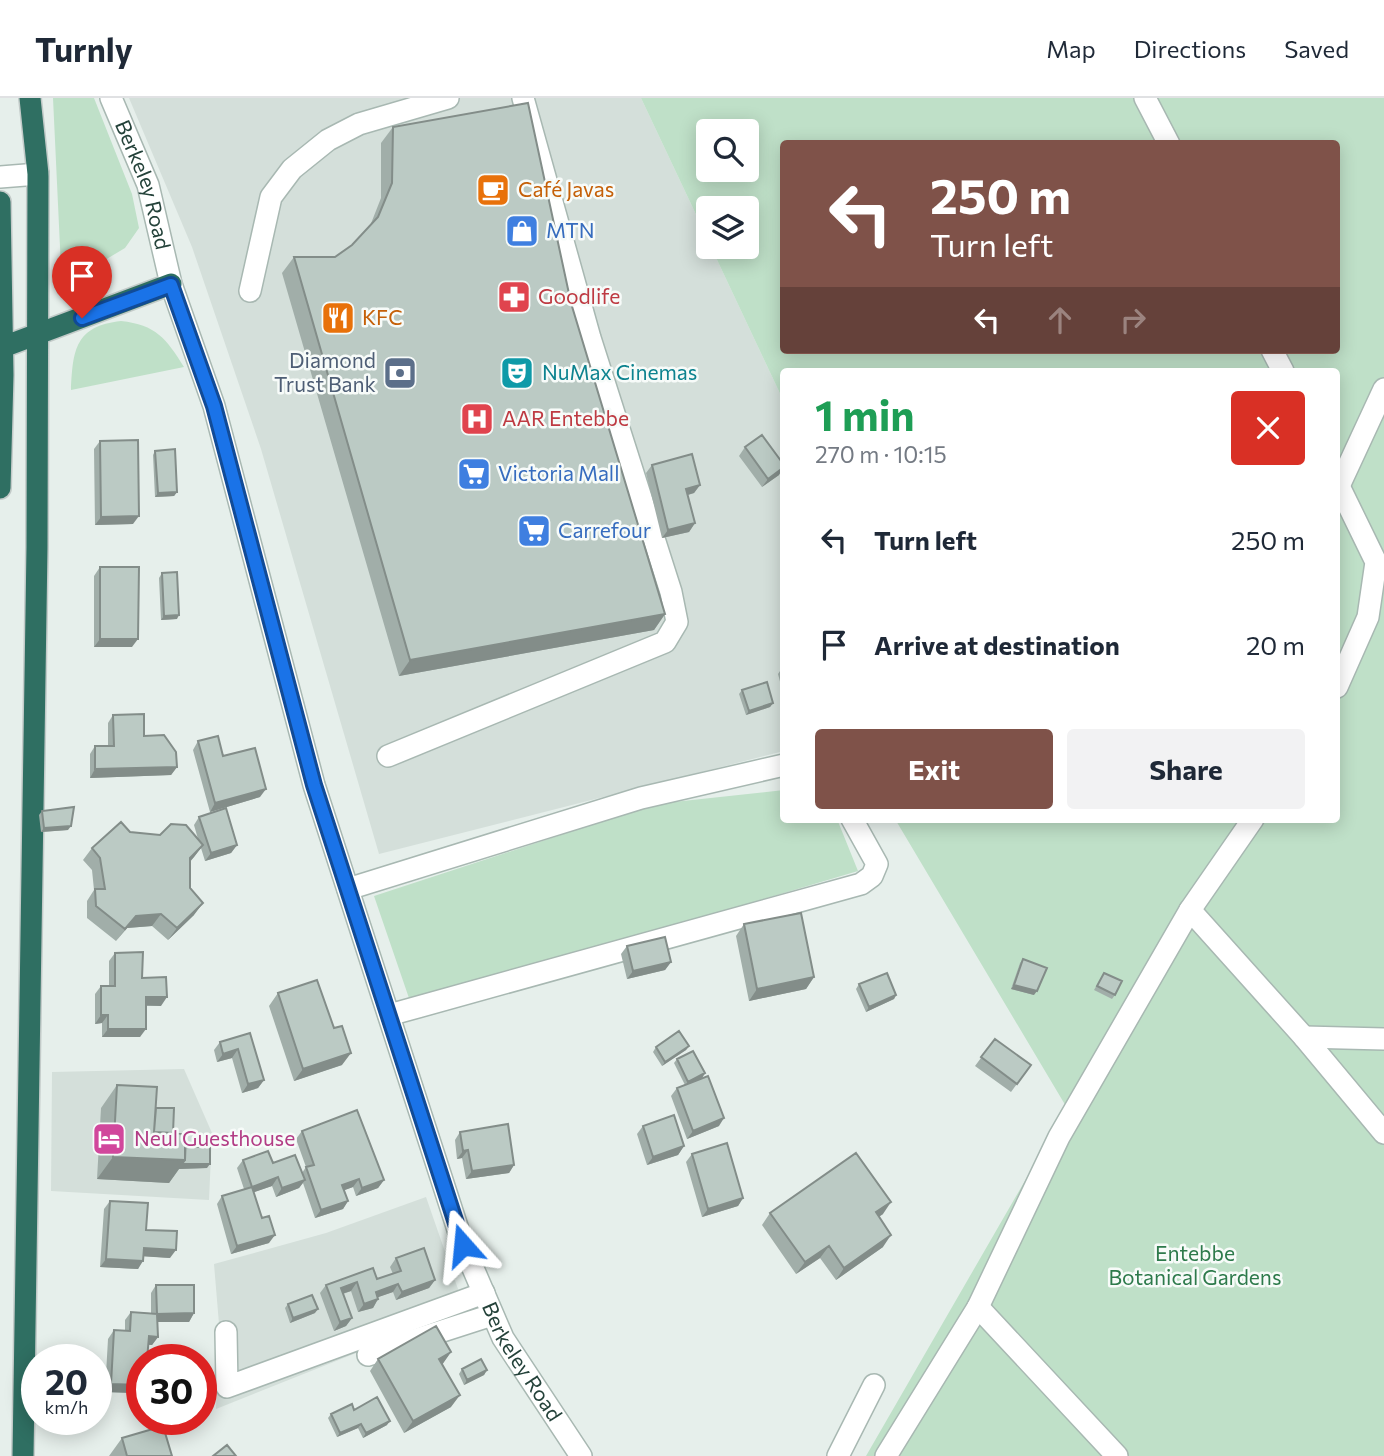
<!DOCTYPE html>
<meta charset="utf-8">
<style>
:root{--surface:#fff;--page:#f2f2f3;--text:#1f2937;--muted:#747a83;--line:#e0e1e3;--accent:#7f5249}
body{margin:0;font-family:Commissioner,sans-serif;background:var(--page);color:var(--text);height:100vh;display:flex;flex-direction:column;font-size:26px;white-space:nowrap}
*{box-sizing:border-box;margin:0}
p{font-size:23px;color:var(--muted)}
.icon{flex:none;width:38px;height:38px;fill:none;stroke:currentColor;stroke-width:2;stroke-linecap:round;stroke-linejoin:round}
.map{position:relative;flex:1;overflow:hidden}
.sheet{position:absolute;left:780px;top:270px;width:560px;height:455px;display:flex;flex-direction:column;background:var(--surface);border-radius:7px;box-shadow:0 4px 18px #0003}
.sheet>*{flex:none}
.banner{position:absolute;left:780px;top:42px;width:560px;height:214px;border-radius:7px;box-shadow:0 4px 18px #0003;background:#7f5249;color:#fff;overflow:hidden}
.buttons{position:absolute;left:696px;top:21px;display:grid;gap:14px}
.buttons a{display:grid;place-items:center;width:63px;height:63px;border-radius:7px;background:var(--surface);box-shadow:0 4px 18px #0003;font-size:35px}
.speed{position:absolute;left:21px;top:1246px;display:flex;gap:14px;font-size:35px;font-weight:700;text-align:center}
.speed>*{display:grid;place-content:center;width:91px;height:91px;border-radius:50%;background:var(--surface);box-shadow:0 4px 18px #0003;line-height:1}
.speed small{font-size:18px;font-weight:400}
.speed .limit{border:10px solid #d22;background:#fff;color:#111}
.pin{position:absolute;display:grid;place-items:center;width:60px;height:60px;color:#fff;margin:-72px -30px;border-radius:50% 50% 50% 0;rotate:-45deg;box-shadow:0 0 7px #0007}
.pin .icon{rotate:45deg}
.me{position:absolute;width:77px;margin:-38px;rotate:342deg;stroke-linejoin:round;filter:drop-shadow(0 0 5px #0008)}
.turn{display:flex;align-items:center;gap:24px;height:147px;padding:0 35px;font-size:32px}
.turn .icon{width:91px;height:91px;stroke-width:2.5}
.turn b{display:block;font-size:49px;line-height:60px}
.lanes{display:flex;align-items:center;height:66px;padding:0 35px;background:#0003;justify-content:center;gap:35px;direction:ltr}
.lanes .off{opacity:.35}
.round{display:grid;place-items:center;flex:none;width:74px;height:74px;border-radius:7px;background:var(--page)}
.summary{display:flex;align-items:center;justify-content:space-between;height:119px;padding:0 35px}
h1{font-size:42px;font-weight:700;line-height:52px;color:#1e9e55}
.primary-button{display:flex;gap:14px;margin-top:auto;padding:14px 35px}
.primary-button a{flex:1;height:80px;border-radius:7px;background:var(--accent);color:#fff;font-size:28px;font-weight:700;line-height:80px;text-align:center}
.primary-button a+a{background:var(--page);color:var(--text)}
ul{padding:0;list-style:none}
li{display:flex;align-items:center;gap:21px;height:105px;padding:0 35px}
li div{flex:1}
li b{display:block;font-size:26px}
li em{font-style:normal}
header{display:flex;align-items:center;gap:42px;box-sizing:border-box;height:98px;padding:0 35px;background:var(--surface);border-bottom:2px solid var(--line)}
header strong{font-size:33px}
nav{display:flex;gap:38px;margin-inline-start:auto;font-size:24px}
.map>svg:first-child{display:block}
</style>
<header>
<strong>Turnly</strong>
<nav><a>Map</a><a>Directions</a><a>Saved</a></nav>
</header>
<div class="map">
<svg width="1384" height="1358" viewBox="0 0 1384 1358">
<rect width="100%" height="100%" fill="#e6efeb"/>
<path fill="#d4dfda" d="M129,0H641L709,144V149H711L784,304V653L379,756L261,351L192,149Z
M184,971L212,1035L209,1102L51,1093L52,974Z
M426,1099L466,1214L434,1224L216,1311L219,1226L214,1166L326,1135Z"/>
<path fill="#bfe0c8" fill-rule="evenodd" d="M53,0H94L132,96L139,130L125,150L105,162L68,175L61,170Z
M641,0H1384V1358H866L1067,1010L895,721H1337V273H784V304L711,149H747V110H709V144ZM709,33H747V72H709ZM784,46H1337V252H784Z
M121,223C156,227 166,240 184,269L71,292C73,252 75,228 121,223Z
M784,692V721H837L858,773L411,906L374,798L655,706Z"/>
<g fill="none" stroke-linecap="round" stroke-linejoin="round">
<defs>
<g id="minor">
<path id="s1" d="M111,0L148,87L171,186L214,308L314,687L463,1147L503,1240L581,1358"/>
<path d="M1145,0L1169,46"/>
<path d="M0,79L38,76"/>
<path d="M250,193L271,99L292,71L328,42L359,26L448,0"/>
<path d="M1272,252L1283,273"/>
<path d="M1337,384L1376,464L1368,519L1337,589"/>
<path d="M1339,388L1384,291"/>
<path d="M388,658L665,544L677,524L671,494L590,240L523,0"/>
<path d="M348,791L641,700L784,667"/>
<path d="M1190,812L1304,939L1384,1035"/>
<path d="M389,917L861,786L872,778L877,766L852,721"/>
<path d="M1304,939L1384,941"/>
<path d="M978,1209L1117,1358"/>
<path d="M226,1234L227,1289L484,1195"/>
<path d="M368,1257L492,1217"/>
<path d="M838,1358L874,1287"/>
<path d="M886,1358L978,1209L1059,1039L1190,812L1253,721"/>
</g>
<path id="highway" d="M0,104L3,277L0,390
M3,249L171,186
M23,1358L37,449L38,76L30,0"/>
</defs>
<use href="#minor" stroke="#a8b8b2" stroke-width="24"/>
<use href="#highway" stroke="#c2cac8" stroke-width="24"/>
<use href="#minor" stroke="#fff" stroke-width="21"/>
<use href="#highway" stroke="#2f6f62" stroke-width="21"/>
</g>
<path fill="#a1aea9" d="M393,29L571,205L665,516L654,532L399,578L282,175L294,159H335L352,147L370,128L381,100V45Z
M100,343L133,426L95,427L94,351Z
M745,349L779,377L762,389L739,358Z
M155,353L177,394L174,398L155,399L153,357Z
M652,367L700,387L694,395L688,397L695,425L689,434L662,440L646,375Z
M100,469L132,549H94V478Z
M162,475L177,521L161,522L159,480Z
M784,567V599L778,576Z
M742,592L773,605L770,609L746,617L739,596Z
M113,617L144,638L177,669L171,677L90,680V656L95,648H108V625Z
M198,643L223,658L260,699L210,714L193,652Z
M42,713L68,732L41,734L39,717Z
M199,719L237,747L231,755L205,763L201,750L190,764V790L194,817L168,842L152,828L127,830L116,843L87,820V803L94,792L92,772L83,762L92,750L130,734L198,741L194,727Z
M744,826L814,879L806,891L749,903L736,838Z
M627,848L671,864L665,872L627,881L621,856Z
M115,855L142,880L161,908H146L140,939H102V925L95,926V896L101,888H109V863Z
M1023,861L1034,897L1011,891L1020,865Z
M1104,875L1115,897L1112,901L1094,892Z
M859,886L896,897L894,901L866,914L856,891Z
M278,895L334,930L342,967L294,983L269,908Z
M250,935L264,982L258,990L242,995L232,960L217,964L214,952L220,944Z
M995,941L1031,967L1011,994L975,968Z
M689,948L686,952L662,968L653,954L656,949Z
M677,961L705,975L702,980L719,1028L687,1041L671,998L677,990L685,987L674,965Z
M117,987L156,1010L173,1036L207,1070L179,1071L169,1085L97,1081L101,1010Z
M643,1028L684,1048L678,1057L647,1067L637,1036Z
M302,1033L384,1082L378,1090L356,1098L353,1089L344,1092L348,1103L343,1111L315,1120L303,1085L299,1090L276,1099L272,1088L254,1094L269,1145L231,1156L217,1106L222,1098L244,1091L237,1070L243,1062L273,1065L302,1075L306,1069L296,1041Z
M460,1034L514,1067L509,1075L466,1081L462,1060L457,1061L455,1042Z
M692,1056L743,1100L738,1108L702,1119L686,1064Z
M110,1103L146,1132L170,1160L144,1158L138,1171L100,1169L104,1111Z
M770,1115L883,1116L879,1119L883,1149L836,1182L820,1160L796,1176L762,1127Z
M396,1160L435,1182L429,1190L396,1202L393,1194L378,1199V1201L373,1210L358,1214L351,1193L343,1196L352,1220L346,1228L334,1233L320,1195L326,1187L377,1181L393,1176L390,1169Z
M156,1187L194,1215L189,1224H157L158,1239L152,1247H148L140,1288L135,1295L105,1294L108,1241L114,1232L125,1233V1222L131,1214L151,1215V1195Z
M288,1206L315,1215L290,1225L285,1210Z
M451,1254L442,1266L451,1309L404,1335L370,1273L378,1261Z
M462,1271L487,1272L484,1277L464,1287L459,1276Z
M331,1316L387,1327L363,1340L358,1330L337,1339L328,1320Z
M122,1340L172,1358H109Z"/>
<path fill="#838d89" d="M784,369L779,377L762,389L768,381Z
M700,387L694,395L680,399L686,391Z
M177,394L174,398L155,399L158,395Z
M139,418L133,426L95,427L101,419Z
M695,425L689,434L662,440L668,432Z
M665,516L654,532L399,578L410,562Z
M179,517L177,521L161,522L164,518Z
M100,541H138L132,549H94Z
M773,605L770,609L746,617L749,613Z
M177,669L171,677L90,680L95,671Z
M266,691L260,699L210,714L215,705Z
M71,728L68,732L41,734L44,730Z
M203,747L194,759L182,772L190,760Z
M237,747L231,755L205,763L211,755Z
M203,805L194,817L168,842L177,830Z
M161,816L152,828L127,830L116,843L136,818Z
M671,864L665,872L627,881L633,873Z
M814,879L806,891L749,903L757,891Z
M1014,887L1037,893L1034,897L1011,891Z
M896,897L894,901L866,914L869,909Z
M146,899H167L161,908L140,907Z
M101,917H108L102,925L95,926Z
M108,931H146L140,939H102Z
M689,948L686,952L662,968L665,964Z
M238,951L232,960L217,964L223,956Z
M351,955L342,967L294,983L303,971Z
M705,975L702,980L685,988L688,984Z
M264,982L258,990L242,995L248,986Z
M724,1020L719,1028L687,1041L693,1033Z
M684,1048L678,1057L647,1067L653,1059Z
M468,1052L462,1060L457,1061L463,1053Z
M113,1059L185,1062L210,1066L207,1070L179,1071L169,1085L97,1081Z
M514,1067L509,1075L466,1081L472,1073Z
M278,1079L272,1088L246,1097L252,1089Z
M359,1081L353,1089L337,1095L342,1087Z
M305,1082L299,1090L276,1099L282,1090Z
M384,1082L378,1090L356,1098L362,1090Z
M743,1100L738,1108L702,1119L708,1111Z
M348,1103L343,1111L315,1120L321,1112Z
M891,1104L883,1116L867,1126L876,1114Z
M275,1137L269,1145L231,1156L237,1148Z
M891,1137L883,1149L836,1182L844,1170Z
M829,1148L820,1160L796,1176L805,1164Z
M144,1150L176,1152L170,1160L138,1158Z
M106,1161L143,1163L138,1171L100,1169Z
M435,1182L429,1190L396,1202L402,1194Z
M357,1184L351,1193L335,1198L341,1190Z
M398,1186L393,1194L370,1202L376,1194Z
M378,1201L373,1210L358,1214L364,1206Z
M318,1211L315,1215L290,1225L293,1220Z
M194,1215L189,1224H151L157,1216Z
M352,1220L346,1228L334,1233L340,1224Z
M149,1238L158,1239L152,1247L143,1246Z
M451,1254L442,1267L439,1261Z
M487,1272L484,1277L464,1287L467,1282Z
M142,1279V1288H140L135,1295L105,1294L111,1286Z
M460,1297L451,1309L404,1335L413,1323Z
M390,1323L387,1327L363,1340L366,1335Z
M361,1326L358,1330L337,1339L340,1335Z"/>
<path fill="#bbcac4" stroke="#838d89" stroke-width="2" d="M528,5L571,205L665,516L410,562L294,159H335L352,147L378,119L392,85L393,29Z
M762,337L784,367V369L768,381L745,349Z
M138,342L139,418L101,419L100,343Z
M175,351L177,394L158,395L155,353Z
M692,356L700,387L686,391L695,425L668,432L652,367Z
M100,469H139L138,541H100Z
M177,474L179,517L164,518L162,475Z
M767,584L773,605L749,613L742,592Z
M144,616V638L164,637L176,654L177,669L95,671V648H114L113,617Z
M218,638L223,658L255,650L266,691L215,705L198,643Z
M74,709L71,728L44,730L42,713Z
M226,710L237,747L211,755L199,719Z
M121,724L130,734L160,737L171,726L186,727L203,747L190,760V790L203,805L177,830L161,816L136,818L125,831L96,808L95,791H105L100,760L92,750Z
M801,815L814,879L757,891L744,826Z
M665,839L671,864L633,873L627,848Z
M143,854L142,880L166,879L167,899H146V931H108V917H101V888H115V855Z
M1023,861L1047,870L1037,893L1014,887Z
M887,875L896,897L869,909L859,886Z
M1104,875L1122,883L1115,897L1097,888Z
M317,882L334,930L342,928L351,955L303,971L278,895Z
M679,933L689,948L665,964L656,949Z
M250,935L264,982L248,986L238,951L223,956L220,944Z
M995,941L1031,967L1017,986L981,959Z
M693,953L705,975L688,984L677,961Z
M708,978L724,1020L693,1033L677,990Z
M117,987L157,989L154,1034L186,1036L185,1062L113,1059Z
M156,1010H174L173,1035L154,1034Z
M357,1012L384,1082L362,1090L359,1081L342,1087L348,1103L321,1112L306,1069L314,1067L302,1033Z
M674,1017L684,1048L653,1059L643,1028Z
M508,1026L514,1067L472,1073L468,1052L463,1053L460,1034Z
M727,1045L743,1100L708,1111L692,1056Z
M185,1049H210V1066H182L185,1062Z
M268,1053L273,1065L295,1057L305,1082L282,1090L278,1079L252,1089L243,1062Z
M856,1055L891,1104L876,1114L891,1137L844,1170L829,1148L805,1164L770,1115Z
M252,1089L262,1120L269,1118L275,1137L237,1148L222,1098Z
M110,1103L148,1105L146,1132L177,1133L176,1152L144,1150L143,1163L106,1161Z
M424,1150L435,1182L402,1194L398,1186L376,1194L378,1201L364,1206L357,1184L341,1190L352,1220L340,1224L326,1187L373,1170L377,1181L401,1173L396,1160Z
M156,1187H194V1215L157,1216L158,1239L149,1238L147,1262H142V1279H141L140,1287L111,1286L114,1232L130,1233L131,1214L157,1216Z
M312,1197L318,1211L293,1220L288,1206Z
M436,1228L451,1254L439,1261L460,1297L413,1323L378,1261Z
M481,1261L487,1272L467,1282L462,1271Z
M377,1299L390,1323L366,1335L361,1326L340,1335L331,1316L352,1306L354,1312Z
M163,1328L172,1358H127L122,1340Z
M227,1347L236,1358H213Z"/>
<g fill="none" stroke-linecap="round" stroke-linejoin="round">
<defs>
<path id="route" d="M82,220L171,187L214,308L314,687L463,1147"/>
</defs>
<use href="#route" stroke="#114b97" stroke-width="18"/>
<use href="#route" stroke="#1a73e8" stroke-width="12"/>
</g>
<defs>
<symbol id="cafe-square" viewBox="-11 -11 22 22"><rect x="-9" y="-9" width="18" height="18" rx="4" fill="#e8710a" stroke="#f7fbf9"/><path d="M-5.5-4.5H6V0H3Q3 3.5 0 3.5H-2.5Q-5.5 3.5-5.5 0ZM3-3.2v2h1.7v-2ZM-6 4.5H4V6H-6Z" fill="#fff"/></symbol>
<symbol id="shop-square" viewBox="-11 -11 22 22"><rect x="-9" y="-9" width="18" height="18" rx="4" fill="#3f7fe0" stroke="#f7fbf9"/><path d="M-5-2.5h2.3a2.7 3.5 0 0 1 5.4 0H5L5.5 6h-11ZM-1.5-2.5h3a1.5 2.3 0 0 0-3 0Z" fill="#fff"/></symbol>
<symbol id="pharmacy-square" viewBox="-11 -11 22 22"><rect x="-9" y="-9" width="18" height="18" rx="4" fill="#e0444e" stroke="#f7fbf9"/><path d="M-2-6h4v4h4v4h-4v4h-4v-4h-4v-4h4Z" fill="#fff"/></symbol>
<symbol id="restaurant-square" viewBox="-11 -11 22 22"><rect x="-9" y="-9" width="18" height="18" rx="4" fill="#e8710a" stroke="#f7fbf9"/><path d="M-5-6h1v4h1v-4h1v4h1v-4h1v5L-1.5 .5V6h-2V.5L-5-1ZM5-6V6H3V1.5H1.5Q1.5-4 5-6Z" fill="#fff"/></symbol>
<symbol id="bank-square" viewBox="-11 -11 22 22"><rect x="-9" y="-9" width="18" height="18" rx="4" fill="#5c6f8a" stroke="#f7fbf9"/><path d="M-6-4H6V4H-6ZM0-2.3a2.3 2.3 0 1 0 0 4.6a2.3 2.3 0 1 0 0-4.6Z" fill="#fff"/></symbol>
<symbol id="theatre-square" viewBox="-11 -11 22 22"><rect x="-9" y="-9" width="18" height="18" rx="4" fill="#0f9aa8" stroke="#f7fbf9"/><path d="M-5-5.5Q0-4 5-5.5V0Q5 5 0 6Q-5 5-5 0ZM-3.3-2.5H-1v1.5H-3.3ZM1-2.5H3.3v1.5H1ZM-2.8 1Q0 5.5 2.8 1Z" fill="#fff"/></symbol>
<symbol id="hospital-square" viewBox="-11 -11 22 22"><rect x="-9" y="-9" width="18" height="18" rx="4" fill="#e0444e" stroke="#f7fbf9"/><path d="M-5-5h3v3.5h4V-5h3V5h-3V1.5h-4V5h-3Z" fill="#fff"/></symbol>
<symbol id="supermarket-square" viewBox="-11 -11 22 22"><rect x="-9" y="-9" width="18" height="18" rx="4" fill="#3f7fe0" stroke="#f7fbf9"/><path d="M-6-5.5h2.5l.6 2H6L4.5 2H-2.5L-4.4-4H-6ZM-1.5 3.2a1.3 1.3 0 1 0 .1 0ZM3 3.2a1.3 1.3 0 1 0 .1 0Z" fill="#fff"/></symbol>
<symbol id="hotel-square" viewBox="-11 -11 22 22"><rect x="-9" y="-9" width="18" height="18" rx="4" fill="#d1479c" stroke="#f7fbf9"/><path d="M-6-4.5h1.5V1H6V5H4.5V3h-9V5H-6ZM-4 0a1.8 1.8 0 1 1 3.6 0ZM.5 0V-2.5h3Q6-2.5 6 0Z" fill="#fff"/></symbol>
</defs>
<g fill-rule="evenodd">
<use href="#cafe-square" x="474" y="73" width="38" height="38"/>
<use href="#shop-square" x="503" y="114" width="38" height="38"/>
<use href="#pharmacy-square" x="495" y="180" width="38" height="38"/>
<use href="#restaurant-square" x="319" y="201" width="38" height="38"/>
<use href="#bank-square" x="381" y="256" width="38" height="38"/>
<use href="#theatre-square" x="498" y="256" width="38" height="38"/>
<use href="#hospital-square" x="458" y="302" width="38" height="38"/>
<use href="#supermarket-square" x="455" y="357" width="38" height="38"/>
<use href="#supermarket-square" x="515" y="414" width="38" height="38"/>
<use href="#hotel-square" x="90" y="1022" width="38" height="38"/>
</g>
<g text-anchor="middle" stroke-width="5" stroke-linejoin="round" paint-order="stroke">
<g font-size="21" fill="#24423a" stroke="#f7fbf9">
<text dy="7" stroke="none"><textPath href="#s1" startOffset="93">Berkeley Road</textPath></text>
<text dy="7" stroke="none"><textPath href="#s1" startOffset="1332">Berkeley Road</textPath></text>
</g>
<g font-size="21" fill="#c56008" stroke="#f7fbf9" text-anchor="start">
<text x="518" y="99">Café Javas</text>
<text x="362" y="227">KFC</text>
</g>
<g font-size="21" fill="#366cbe" stroke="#f7fbf9" text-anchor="start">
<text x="546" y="140">MTN</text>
<text x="498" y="383">Victoria Mall</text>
<text x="558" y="440">Carrefour</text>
</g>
<g font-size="21" fill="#be3a42" stroke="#f7fbf9" text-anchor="start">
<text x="538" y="206">Goodlife</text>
<text x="502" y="328">AAR Entebbe</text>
</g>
<g font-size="21" fill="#4e5e75" stroke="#f7fbf9" text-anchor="end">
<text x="376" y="270">Diamond<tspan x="376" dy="24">Trust Bank</tspan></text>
</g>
<g font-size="21" fill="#0d838f" stroke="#f7fbf9" text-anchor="start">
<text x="542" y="282">NuMax Cinemas</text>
</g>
<g font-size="21" fill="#b23c85" stroke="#f7fbf9" text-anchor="start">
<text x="134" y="1048">Neul Guesthouse</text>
</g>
<g font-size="21" fill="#2d7a4b" stroke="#f7fbf9">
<text x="1195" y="1163">Entebbe<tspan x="1195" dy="24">Botanical Gardens</tspan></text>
</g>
</g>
</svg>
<div class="buttons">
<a><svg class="icon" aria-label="search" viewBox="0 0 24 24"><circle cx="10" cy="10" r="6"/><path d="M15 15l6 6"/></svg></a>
<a><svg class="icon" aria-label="layers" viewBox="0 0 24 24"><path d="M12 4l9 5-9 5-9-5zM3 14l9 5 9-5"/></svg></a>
</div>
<div class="speed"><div>20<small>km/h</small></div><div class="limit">30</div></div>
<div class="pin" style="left:82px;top:220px;background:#d93025"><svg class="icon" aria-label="arrive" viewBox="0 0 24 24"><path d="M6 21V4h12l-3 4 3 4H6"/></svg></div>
<svg class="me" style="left:463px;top:1147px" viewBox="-20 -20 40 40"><path d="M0-17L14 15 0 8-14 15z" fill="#1a73e8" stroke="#fff" stroke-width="4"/></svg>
<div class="banner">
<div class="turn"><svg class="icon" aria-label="left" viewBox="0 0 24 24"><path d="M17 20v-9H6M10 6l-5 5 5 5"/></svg><div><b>250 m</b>Turn left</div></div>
<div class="lanes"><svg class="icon" aria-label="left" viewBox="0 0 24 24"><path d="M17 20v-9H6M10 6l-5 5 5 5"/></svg><svg class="icon off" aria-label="ahead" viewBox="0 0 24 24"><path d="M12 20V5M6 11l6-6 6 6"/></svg><svg class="icon off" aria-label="right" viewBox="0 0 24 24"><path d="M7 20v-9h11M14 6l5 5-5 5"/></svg></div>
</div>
<section class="sheet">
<div class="summary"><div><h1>1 min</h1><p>270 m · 10:15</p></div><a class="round" style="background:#d93025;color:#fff"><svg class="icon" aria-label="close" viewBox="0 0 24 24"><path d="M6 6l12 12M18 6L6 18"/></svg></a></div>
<ul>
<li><svg class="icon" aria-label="left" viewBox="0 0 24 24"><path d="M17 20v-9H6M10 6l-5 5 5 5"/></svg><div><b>Turn left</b></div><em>250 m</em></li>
<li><svg class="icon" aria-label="arrive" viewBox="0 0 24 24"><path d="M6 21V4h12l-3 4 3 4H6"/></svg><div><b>Arrive at destination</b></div><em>20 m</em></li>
</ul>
<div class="primary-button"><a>Exit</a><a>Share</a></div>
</section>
</div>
